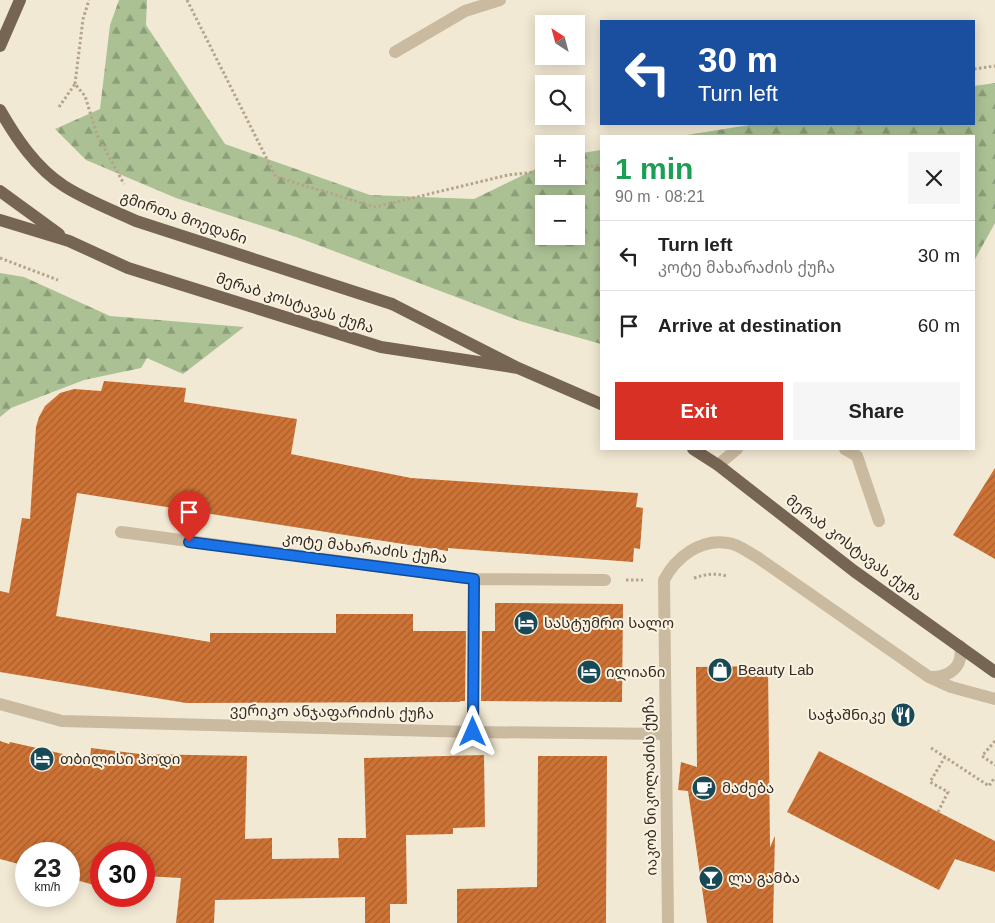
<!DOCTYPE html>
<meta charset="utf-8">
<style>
:root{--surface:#fff;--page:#f6f6f6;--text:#222;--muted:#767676;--line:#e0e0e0;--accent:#d93025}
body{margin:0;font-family:Helvetica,"Noto Sans Georgian",sans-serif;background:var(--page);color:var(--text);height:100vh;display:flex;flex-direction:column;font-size:19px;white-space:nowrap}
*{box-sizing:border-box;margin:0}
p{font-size:16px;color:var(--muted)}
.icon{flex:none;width:28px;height:28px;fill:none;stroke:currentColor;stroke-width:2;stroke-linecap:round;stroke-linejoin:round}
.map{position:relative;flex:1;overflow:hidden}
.sheet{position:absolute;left:600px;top:135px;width:375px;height:315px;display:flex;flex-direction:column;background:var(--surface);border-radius:0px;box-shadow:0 2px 12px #0003}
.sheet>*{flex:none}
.banner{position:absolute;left:600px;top:20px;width:375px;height:105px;border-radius:0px;box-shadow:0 2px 12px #0003;background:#1a4fa0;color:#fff;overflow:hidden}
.needle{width:32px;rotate:324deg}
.tools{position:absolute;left:535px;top:15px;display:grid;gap:10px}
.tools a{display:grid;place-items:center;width:50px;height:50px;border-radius:0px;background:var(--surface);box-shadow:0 2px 12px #0003;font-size:25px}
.speed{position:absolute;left:15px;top:842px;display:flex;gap:10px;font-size:25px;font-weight:700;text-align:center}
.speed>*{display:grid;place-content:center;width:65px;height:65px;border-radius:50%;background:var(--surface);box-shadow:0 2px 12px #0003;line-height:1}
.speed small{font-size:12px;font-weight:400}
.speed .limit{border:8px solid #d22;background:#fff;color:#111}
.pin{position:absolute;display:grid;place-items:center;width:42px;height:42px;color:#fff;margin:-51px -21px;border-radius:50% 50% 50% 0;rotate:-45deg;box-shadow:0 0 5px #0007}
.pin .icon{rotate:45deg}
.me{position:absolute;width:55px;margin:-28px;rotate:0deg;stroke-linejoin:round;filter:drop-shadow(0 0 4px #0008)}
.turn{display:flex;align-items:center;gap:18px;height:105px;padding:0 15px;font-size:22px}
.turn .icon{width:65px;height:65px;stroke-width:2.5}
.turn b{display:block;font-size:35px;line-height:42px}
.round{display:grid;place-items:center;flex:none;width:52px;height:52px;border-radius:0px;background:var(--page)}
.overview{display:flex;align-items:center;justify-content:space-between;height:85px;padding:0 15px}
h1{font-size:30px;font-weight:700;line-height:38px;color:#1e9e55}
.primary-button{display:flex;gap:10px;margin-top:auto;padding:10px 15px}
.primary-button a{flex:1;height:58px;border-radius:0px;background:var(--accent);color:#fff;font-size:20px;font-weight:700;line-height:58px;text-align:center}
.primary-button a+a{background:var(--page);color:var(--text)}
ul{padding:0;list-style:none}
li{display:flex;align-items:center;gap:15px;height:70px;padding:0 15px;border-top:1px solid var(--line)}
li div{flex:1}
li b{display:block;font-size:19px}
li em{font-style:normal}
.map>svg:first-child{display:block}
</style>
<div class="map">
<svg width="995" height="923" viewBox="0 0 995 923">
<defs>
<pattern id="forest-firs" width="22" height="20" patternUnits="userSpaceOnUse" patternTransform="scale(1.25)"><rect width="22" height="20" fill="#abc194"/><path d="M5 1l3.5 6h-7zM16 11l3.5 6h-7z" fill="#8c9d79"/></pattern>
<pattern id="building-hatch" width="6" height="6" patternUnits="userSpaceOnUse" patternTransform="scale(1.25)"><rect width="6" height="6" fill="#ce7336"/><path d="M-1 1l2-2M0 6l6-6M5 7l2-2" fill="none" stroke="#a85f2d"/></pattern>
</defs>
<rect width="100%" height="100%" fill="#f2e9d4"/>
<path fill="url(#forest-firs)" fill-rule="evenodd" d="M119,0H147L146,25L225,144L370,195L474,199L544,165V176H576V154L601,150V344L523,322L299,238L176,198L86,160L55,129L100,109L110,25ZM544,204H576V236H544Z
M995,83V223L974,261V136H681L755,124H974V86Z
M0,273L24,277L110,316L244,327L183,374L147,358L141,368L84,380L11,408L0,417Z"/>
<path fill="url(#building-hatch)" d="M104,381L186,388L184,402L297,419L291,454L411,478L638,493L636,507L643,508L640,549L634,548L633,562L448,548V551L77,493L56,616L210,642V633H336V614H413V631H466L465,701H460V702L186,703L0,672V591L9,593L22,518L30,519L36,427L39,417L45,406L60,393L74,389L101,391Z
M995,468V559L953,535Z
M495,603L623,604L622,702L481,701L482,631H495Z
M768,666L770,847L775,836L773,923H707L688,791L678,790L681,762L697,767L696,667Z
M0,741L9,744L10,742L90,760L91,748L140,754L247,756L245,839L272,838V859L339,858L338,838H366L364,758L484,755L485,827L453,828V834L406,835L407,904H390V923H365V897L215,900L214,923H176L181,878L144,876V854H101V887L69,878V854H26V866L0,859Z
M819,751L995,841V872L955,859L939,890L787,812Z
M538,756H607L606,923H457V889L537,887Z"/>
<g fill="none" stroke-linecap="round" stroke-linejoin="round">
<path stroke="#b6a48a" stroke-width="3" stroke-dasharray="2.5 2.5" stroke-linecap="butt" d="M187,0L276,177L375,207L508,175L544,171
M974,69L995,66
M75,84L83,19L89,0
M59,107L75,84L85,96L97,135L124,184
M858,124L859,136
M576,168L601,165
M0,258L58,280
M694,578C706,574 715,573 727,576
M626,580H643
M995,741L982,756L995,765
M931,748L989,786L995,777
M938,812L948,792L930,782L945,757"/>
<path stroke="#cabaa0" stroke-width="12" d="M395,52L465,11L500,0
M845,449L857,456L879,521
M718,465L737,449"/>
<path stroke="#cabaa0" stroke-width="12" d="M121,532L474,579L605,580
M0,704L62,721L473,732L666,734
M473,732L474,579"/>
<path stroke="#cabaa0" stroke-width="12" d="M929,677C949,678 964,667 960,646
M668,923L664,580C676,557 701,538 728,543C738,544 748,552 757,557L929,677L951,687L995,699"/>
<path stroke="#776554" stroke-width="12" d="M0,46L20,0
M0,191L59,234
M0,220L69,241L128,268L381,347L518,368
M392,304L518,368L601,404
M693,449L718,465L854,571L995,672"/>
<path stroke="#776554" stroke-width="12" d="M0,110C16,138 36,168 64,186C86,200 112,210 136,221L392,304"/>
</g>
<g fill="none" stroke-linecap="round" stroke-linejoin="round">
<defs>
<path id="route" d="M189,542L474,579L473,732"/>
</defs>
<use href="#route" stroke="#114b97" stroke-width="12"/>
<use href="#route" stroke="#1a73e8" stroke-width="9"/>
</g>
<defs>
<symbol id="hotel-disc" viewBox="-11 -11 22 22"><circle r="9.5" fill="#174957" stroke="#faf2e1"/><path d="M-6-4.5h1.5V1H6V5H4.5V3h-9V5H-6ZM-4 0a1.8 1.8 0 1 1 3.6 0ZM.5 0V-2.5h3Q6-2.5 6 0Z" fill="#fff"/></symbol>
<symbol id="shop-disc" viewBox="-11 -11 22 22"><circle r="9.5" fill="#174957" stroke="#faf2e1"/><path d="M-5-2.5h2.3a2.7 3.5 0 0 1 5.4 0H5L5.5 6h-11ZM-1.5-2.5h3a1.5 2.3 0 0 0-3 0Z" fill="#fff"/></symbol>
<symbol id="restaurant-disc" viewBox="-11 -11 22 22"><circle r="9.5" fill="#174957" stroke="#faf2e1"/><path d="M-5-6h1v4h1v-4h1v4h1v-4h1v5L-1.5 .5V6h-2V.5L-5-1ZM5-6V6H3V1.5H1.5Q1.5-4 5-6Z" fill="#fff"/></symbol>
<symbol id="cafe-disc" viewBox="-11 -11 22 22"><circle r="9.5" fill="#174957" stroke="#faf2e1"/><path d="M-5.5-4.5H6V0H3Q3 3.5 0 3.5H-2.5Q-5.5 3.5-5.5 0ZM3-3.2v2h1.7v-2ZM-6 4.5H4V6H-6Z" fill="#fff"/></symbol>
<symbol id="bar-disc" viewBox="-11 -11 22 22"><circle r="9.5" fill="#174957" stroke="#faf2e1"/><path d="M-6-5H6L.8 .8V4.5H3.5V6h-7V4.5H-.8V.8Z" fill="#fff"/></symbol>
</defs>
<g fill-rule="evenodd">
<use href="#hotel-disc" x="512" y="609" width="28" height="28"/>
<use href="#shop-disc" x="706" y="656" width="28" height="28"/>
<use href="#hotel-disc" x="575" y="658" width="28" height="28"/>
<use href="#restaurant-disc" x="889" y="701" width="28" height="28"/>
<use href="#hotel-disc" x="28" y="745" width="28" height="28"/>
<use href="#cafe-disc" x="690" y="774" width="28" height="28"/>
<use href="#bar-disc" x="697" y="864" width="28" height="28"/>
</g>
<g text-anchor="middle" stroke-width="4" stroke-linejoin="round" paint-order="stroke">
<g font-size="15" fill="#342b24" stroke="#faf2e1">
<text transform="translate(184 218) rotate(19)" y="5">გმირთა მოედანი</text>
<text transform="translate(295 303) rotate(18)" y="5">მერაბ კოსტავას ქუჩა</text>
<text transform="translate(365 548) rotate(7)" y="5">კოტე მახარაძის ქუჩა</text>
<text transform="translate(854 548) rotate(37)" y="5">მერაბ კოსტავას ქუჩა</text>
<text transform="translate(332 712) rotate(1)" y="5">ვერიკო ანჯაფარიძის ქუჩა</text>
<text transform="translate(650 786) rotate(-91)" y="5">იაკობ ნიკოლაძის ქუჩა</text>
</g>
<g font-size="15" fill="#342b24" stroke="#faf2e1" text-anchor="start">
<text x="544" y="628">სასტუმრო სალო</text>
<text x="738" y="675">Beauty Lab</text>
<text x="606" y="677">ილიანი</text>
<text x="886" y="720" text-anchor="end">საჭაშნიკე</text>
<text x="60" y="764">თბილისი პოდი</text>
<text x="722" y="793">მაძება</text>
<text x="728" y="883">ლა გამბა</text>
</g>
</g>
</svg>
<div class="tools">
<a><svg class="needle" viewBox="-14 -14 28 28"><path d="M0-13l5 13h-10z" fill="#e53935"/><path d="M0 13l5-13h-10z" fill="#767676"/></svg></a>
<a><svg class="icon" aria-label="search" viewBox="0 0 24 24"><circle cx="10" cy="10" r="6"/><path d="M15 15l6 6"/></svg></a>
<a>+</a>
<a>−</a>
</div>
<div class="speed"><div>23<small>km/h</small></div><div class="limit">30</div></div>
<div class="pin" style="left:189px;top:542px;background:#d93025"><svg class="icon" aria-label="arrive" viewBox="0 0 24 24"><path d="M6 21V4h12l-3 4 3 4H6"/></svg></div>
<svg class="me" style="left:473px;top:732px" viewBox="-20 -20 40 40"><path d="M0-17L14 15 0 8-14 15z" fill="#1a73e8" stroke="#fff" stroke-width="4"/></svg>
<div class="banner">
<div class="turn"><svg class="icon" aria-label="left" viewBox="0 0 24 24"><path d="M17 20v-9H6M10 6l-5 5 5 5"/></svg><div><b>30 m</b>Turn left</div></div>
</div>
<section class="sheet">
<div class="overview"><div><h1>1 min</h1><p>90 m · 08:21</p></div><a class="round"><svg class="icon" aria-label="close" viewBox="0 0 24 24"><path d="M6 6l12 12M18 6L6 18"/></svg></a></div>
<ul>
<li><svg class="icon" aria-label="left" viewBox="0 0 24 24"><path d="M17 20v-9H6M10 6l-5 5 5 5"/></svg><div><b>Turn left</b><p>კოტე მახარაძის ქუჩა</p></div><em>30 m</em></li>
<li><svg class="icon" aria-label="arrive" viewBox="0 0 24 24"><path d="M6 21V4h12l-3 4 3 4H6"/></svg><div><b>Arrive at destination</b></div><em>60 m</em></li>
</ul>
<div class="primary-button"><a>Exit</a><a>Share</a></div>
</section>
</div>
